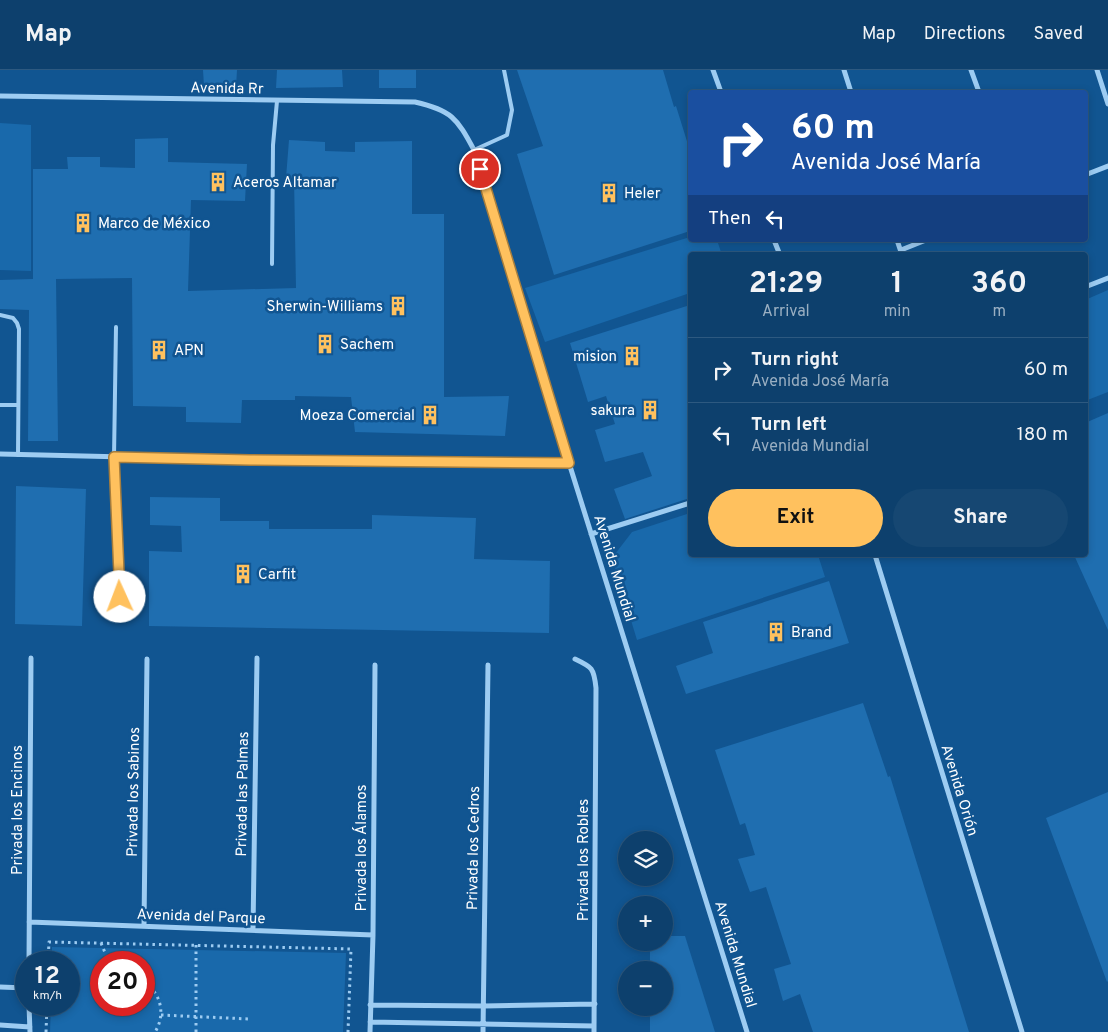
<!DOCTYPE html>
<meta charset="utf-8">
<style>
:root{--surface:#0d406d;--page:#164772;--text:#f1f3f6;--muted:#9aafc2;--line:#2d5980;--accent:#ffc15e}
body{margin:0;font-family:Overpass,sans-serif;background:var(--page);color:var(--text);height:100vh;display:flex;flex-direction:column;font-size:19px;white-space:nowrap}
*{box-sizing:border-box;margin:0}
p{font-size:16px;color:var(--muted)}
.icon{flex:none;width:28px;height:28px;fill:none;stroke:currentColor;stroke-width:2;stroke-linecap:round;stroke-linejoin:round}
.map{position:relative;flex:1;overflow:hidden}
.sheet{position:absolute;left:688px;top:182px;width:400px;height:305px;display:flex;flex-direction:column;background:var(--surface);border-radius:5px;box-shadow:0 2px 8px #0003,0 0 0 1px var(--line)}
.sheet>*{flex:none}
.top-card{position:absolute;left:688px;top:20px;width:400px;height:152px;border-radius:5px;box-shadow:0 2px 8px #0003,0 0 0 1px var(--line);background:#1a4fa0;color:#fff;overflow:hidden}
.controls{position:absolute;left:618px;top:761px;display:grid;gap:10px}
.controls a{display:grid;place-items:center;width:55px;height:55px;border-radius:50%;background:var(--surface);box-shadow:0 2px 8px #0003,0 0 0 1px var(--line);font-size:25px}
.speed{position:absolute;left:15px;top:881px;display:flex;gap:10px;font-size:25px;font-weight:700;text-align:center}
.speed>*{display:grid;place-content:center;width:65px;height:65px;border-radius:50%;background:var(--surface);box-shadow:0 2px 8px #0003,0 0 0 1px var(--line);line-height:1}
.speed small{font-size:12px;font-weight:400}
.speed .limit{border:8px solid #d22;background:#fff;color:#111}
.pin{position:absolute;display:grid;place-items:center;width:42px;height:42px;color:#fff;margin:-21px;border:2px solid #fff;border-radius:50%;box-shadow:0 1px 5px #0007}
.me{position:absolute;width:55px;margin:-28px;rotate:358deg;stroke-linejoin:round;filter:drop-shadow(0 0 4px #0008)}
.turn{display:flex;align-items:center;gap:18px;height:105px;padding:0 20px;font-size:22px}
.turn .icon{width:65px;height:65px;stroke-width:2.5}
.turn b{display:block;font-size:35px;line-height:42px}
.then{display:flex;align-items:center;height:48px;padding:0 20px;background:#0003;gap:10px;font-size:19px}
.eta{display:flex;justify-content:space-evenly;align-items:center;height:85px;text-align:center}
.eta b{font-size:30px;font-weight:700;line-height:35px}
.button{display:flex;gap:10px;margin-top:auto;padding:10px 20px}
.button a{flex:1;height:58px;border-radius:30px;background:var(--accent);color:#111;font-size:20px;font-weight:700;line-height:58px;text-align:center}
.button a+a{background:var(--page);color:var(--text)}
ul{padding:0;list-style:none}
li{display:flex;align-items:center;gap:15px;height:65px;padding:0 20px;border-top:1px solid var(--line)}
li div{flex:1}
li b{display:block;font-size:19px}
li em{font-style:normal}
header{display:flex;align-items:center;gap:30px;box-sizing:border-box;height:70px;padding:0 25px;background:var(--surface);border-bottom:1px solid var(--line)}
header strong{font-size:24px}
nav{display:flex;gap:28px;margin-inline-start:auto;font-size:18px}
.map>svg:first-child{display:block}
</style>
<header>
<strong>Map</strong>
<nav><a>Map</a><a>Directions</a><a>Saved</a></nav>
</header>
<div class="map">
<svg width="1108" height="962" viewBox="0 0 1108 962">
<rect width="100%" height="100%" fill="#115591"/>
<path fill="#1969ab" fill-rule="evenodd" d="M0,53L31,55V201L0,200Z
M690,167V170H717L722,185H690V223L545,272L525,218Z
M1108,220V322L1085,331V230Z
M690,443V485H818L825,507L637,570L612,488L632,462Z
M52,877L346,883L343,962H50L51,935H69V892H52ZM144,892V935H101V892Z"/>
<path fill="#1f6eb0" d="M203,0H237L236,17L204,16Z
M277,0H342L343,17L276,18Z
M379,0H416V18H379Z
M517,0H663L674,37L676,36L690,81V161L554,205L517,84L543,76Z
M168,68V92L247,94L245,131L191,130L188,221L296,218L294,108H286L289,70L325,72V81L355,82V72L412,71V144H444V327L509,326L505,366L355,362L351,327L295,326V330H242L241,353L186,352V337L133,336L132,208L56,209L58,371H28L29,240L0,239V210L33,209V99H68L67,87H100V97L135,98V69Z
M690,235V428L625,449L614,419L652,406L643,382L605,392L595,360L615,354L606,326L588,332L570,273Z
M1108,343V560L1074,485H1085V353Z
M16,416L86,419L82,556L15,554Z
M150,427L220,428V451H269V459H372V445L476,448L474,489L550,491L549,563L149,556V481L182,482L181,456L150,455Z
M829,511L849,573L686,624L676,596L713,583L703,552Z
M863,633L888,707L890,706L969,962H813L800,924L783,931L774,899L791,894L766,817L750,822L738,789L755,785L745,753L740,755L715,680Z
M1108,722V911L1107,912L1046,748Z
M664,866H685L715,962H650V938H664V900H650V872H664Z"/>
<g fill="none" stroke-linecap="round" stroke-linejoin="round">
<path stroke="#9dccf2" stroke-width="3" stroke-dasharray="2.5 4" stroke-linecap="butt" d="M101,873L109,892
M48,892L49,872L351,879L348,962
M144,913C161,922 166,945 155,962
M161,945L249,949
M46,962L47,935
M196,962V875"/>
<path stroke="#9dccf2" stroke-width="4" d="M474,80L507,65L512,40L504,0
M272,194L273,75L277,31
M0,245L13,248L17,253L19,259L18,385
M116,257L114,387L120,527
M0,335H18"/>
<path stroke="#9dccf2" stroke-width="5" d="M713,0L721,22
M844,0L851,22
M971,0L979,22
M1097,0L1108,34
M0,26L415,32C451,40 457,48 474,80L524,249L747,962
M1085,105L1108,96
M774,170L780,185
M897,170L902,185
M901,180L926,170
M1085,217L1108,208
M0,384L250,390L569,393
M591,464L690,433
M875,485L1022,962
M575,589C592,597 594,598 596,618L594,962
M29,852L373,865
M144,856L147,589
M253,860L257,588
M29,892L31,588
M0,917L26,918
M29,935L30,962
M370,935L484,936L595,934
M370,952L594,956
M0,955L30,957
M370,962L373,865L375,595
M483,962L488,595"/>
</g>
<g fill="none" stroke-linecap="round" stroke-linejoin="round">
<defs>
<path id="route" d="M120,527L114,387L250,390L569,393L480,99"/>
</defs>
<use href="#route" stroke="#a67d3d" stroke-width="12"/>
<use href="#route" stroke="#ffc15e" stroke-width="9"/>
</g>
<defs>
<symbol id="building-bare" viewBox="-9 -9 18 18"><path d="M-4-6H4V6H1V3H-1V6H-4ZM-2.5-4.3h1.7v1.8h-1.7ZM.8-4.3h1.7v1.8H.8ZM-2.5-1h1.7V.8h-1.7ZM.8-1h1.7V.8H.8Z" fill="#ffc15e" stroke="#115591" stroke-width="2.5" paint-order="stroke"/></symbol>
</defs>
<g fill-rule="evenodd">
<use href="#building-bare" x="204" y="98" width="28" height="28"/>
<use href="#building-bare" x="595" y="109" width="28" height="28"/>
<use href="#building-bare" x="69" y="139" width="28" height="28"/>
<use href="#building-bare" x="384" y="222" width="28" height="28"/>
<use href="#building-bare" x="311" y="260" width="28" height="28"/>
<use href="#building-bare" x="145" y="266" width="28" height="28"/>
<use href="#building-bare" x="618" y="272" width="28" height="28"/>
<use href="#building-bare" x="636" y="326" width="28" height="28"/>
<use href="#building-bare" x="416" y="331" width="28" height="28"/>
<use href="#building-bare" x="229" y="490" width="28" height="28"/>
<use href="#building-bare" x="762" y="548" width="28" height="28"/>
</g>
<g text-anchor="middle" stroke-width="5" stroke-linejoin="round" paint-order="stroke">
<g font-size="15" fill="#fff" stroke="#115591">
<text transform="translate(227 18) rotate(1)" y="5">Avenida Rr</text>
<text transform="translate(615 498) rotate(73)" y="5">Avenida Mundial</text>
<text transform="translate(960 720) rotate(73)" y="5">Avenida Orión</text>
<text transform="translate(133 722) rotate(-89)" y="5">Privada los Sabinos</text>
<text transform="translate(242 724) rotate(-89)" y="5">Privada las Palmas</text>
<text transform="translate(17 740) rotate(-90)" y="5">Privada los Encinos</text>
<text transform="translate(361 778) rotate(-90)" y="5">Privada los Álamos</text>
<text transform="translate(473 778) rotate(-89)" y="5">Privada los Cedros</text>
<text transform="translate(583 790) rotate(-90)" y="5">Privada los Robles</text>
<text transform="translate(201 846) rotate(2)" y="5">Avenida del Parque</text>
<text transform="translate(736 884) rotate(73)" y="5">Avenida Mundial</text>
</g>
<g font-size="15" fill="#fff" stroke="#115591" text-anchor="start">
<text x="233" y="117">Aceros Altamar</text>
<text x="624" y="128">Heler</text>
<text x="98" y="158">Marco de México</text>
<text x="383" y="241" text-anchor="end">Sherwin-Williams</text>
<text x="340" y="279">Sachem</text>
<text x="174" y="285">APN</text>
<text x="617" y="291" text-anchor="end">mision</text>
<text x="635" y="345" text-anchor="end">sakura</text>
<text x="415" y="350" text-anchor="end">Moeza Comercial</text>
<text x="258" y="509">Carfit</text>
<text x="791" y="567">Brand</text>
</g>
</g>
</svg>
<div class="controls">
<a><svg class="icon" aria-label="layers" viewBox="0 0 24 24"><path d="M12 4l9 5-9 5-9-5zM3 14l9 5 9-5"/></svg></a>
<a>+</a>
<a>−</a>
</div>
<div class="speed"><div>12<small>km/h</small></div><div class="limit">20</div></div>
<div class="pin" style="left:480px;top:99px;background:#d93025"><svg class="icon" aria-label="arrive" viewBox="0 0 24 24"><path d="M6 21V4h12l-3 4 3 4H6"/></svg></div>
<svg class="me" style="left:120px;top:527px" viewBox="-20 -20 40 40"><circle r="19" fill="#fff"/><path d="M0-13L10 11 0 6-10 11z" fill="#ffc15e"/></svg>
<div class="top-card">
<div class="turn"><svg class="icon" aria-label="right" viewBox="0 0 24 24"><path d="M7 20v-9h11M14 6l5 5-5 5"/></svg><div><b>60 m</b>Avenida José María</div></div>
<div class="then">Then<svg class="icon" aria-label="left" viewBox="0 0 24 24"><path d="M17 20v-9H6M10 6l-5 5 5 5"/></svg></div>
</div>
<section class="sheet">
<div class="eta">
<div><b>21:29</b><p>Arrival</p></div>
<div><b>1</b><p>min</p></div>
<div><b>360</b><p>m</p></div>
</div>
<ul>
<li><svg class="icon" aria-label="right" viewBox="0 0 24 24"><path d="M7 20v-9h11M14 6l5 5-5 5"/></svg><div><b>Turn right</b><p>Avenida José María</p></div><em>60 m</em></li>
<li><svg class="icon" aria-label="left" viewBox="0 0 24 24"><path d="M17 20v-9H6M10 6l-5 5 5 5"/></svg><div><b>Turn left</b><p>Avenida Mundial</p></div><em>180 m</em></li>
</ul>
<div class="button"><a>Exit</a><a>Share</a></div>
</section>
</div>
